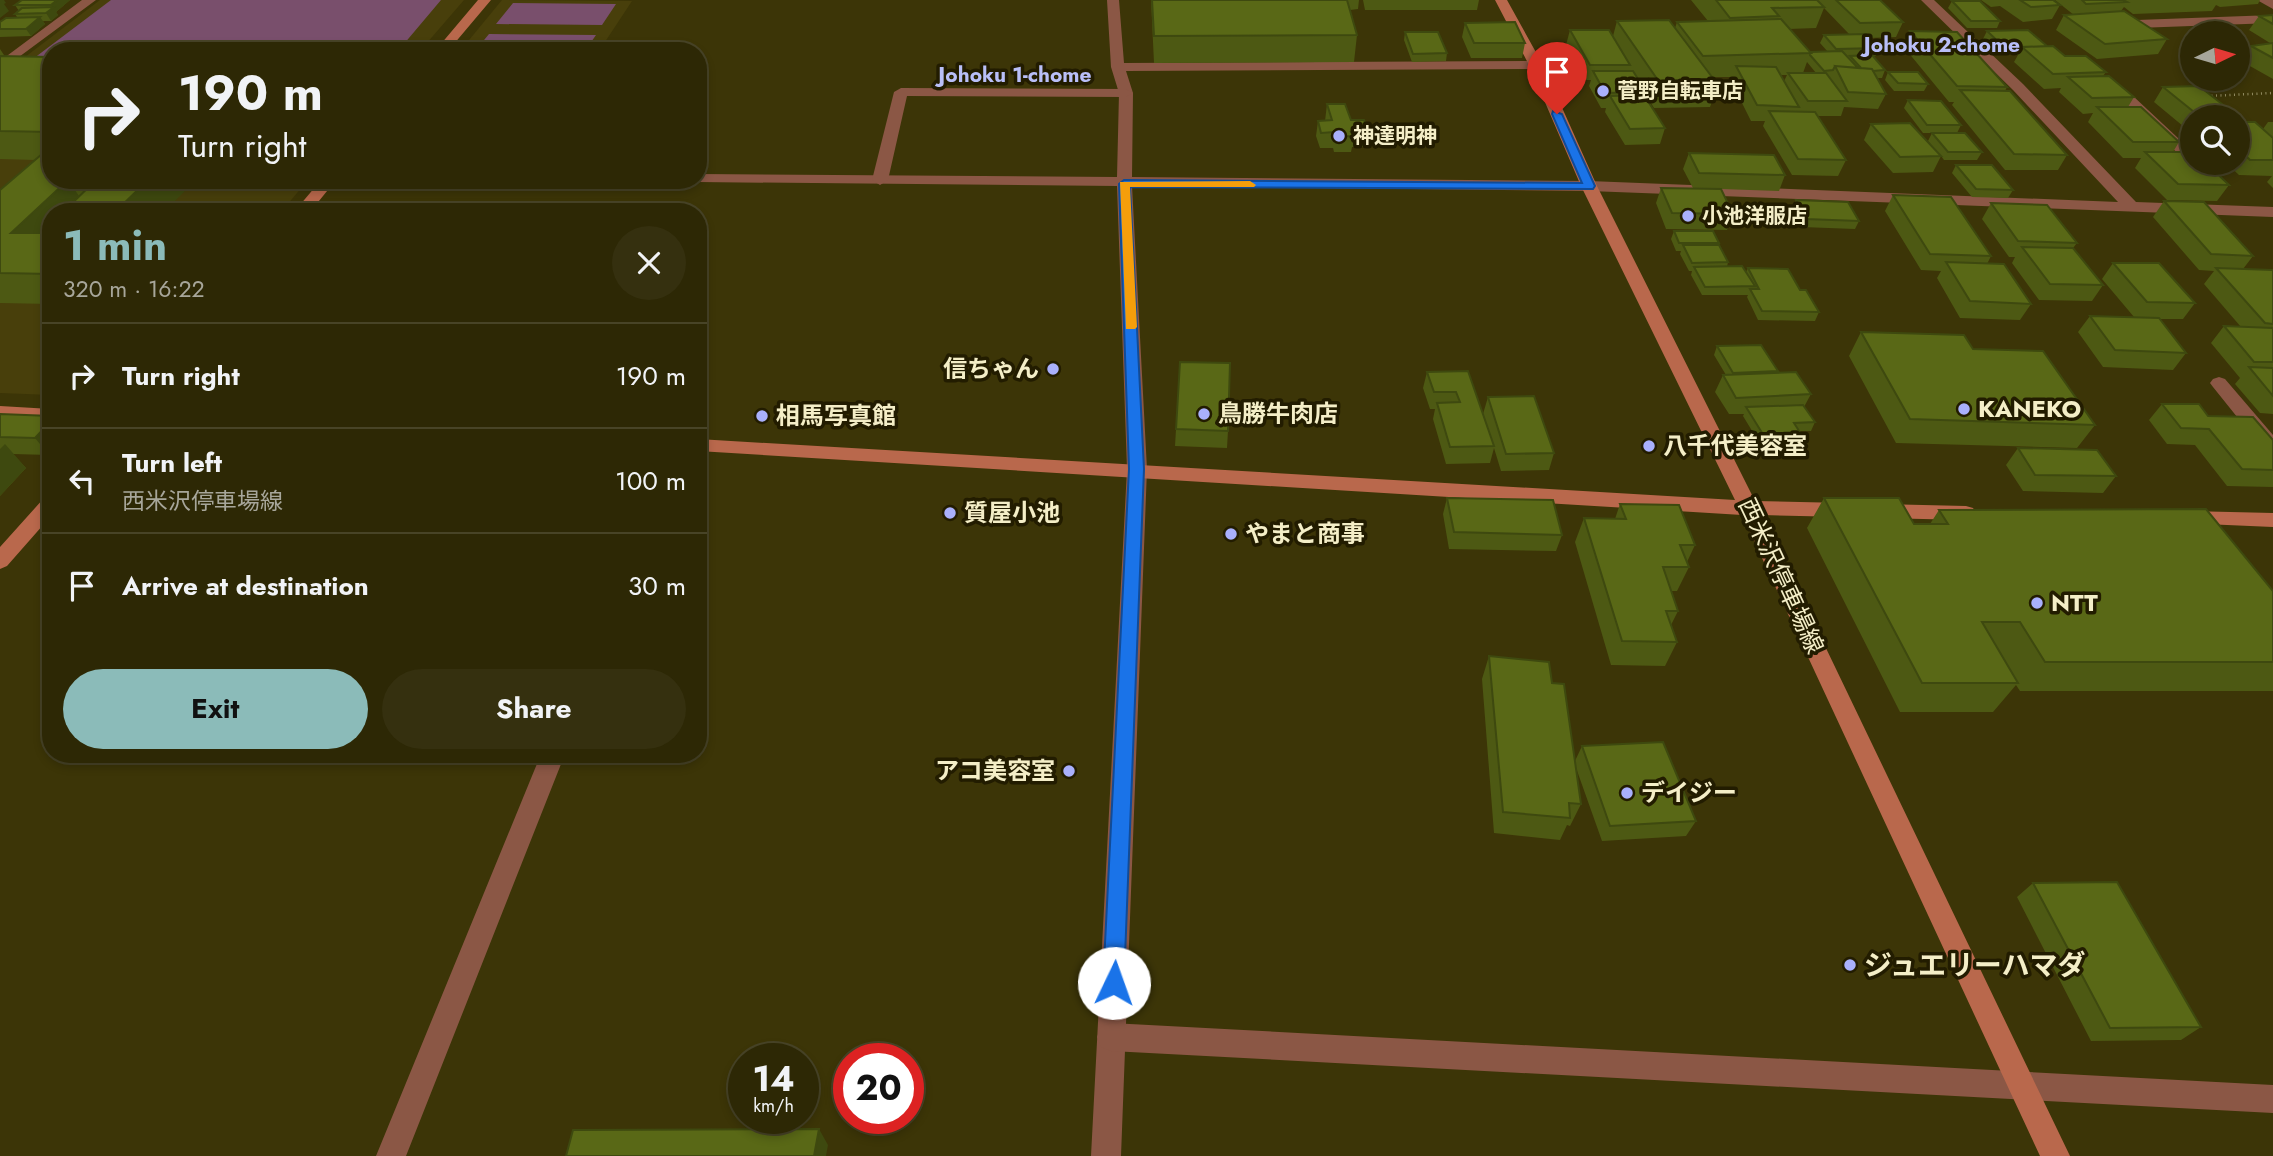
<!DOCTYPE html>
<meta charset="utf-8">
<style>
:root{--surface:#2d2805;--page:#35300f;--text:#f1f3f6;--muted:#a7a69a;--line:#484427;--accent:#8bbbb9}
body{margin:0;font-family:Jost,"Noto Sans JP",sans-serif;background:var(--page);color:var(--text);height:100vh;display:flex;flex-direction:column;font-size:26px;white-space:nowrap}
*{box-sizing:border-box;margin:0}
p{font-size:23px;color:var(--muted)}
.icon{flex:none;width:38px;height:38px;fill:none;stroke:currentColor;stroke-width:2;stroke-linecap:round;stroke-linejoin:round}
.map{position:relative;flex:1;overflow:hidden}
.panel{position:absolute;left:42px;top:203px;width:665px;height:560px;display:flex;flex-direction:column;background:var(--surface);border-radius:28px;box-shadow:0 4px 10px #0003,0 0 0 2px var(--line)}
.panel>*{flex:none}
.top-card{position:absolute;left:42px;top:42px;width:665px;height:147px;border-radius:28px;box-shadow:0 4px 10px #0003,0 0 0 2px var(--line);background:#2d2805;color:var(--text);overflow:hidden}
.needle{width:46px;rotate:85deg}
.buttons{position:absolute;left:2180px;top:21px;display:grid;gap:14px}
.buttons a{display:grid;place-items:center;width:70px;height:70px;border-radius:50%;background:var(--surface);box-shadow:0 4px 10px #0003,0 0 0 2px var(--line);font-size:35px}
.speed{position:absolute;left:728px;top:1043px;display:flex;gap:14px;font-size:35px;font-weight:700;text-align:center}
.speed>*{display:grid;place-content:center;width:91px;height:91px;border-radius:50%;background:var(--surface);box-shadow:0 4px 10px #0003,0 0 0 2px var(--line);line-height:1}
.speed small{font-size:18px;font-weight:400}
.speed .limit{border:10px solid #d22;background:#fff;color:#111}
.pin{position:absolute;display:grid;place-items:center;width:60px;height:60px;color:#fff;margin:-72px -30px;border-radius:50% 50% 50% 0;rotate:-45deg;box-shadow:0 0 7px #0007}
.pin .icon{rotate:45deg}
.me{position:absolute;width:77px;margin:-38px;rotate:3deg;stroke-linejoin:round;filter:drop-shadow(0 0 5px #0008)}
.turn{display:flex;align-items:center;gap:24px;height:147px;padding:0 21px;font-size:32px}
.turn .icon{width:91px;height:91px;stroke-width:2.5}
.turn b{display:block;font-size:49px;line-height:60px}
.round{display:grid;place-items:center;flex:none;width:74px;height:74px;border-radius:37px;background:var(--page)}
.overview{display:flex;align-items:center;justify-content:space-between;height:119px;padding:0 21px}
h1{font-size:42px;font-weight:700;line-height:52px;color:var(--accent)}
.primary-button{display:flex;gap:14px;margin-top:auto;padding:14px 21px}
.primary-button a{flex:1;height:80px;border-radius:42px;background:var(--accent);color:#111;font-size:28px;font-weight:700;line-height:80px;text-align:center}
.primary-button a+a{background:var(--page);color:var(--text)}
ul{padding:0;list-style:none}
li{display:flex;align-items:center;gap:21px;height:105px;padding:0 21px;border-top:2px solid var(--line)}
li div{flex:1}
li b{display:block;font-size:26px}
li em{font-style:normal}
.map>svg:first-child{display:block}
</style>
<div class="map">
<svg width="2273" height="1156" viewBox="0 0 2273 1156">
<rect width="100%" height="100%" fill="#3c3507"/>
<path fill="#483f0b" d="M100,0H464L420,51H51V180H308L281,212H51V395L0,393V76Z
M502,0L632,1L599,51H460Z"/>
<path fill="#794f6c" d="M111,0H441L398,51H51V75L13,74Z
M513,3L616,4L602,25L496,24Z
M489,34L596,35L585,51H475Z"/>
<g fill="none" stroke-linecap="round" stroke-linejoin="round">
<path stroke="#948e63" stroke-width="2.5" stroke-dasharray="1 3.5" stroke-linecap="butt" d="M2207,96L2273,93"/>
<path fill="#8b5745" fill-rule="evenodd" d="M1107,0H1119L1124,63L1536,61L1543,65L1536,69L1126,71L1133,93L1132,177L1589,181L2118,202L2013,90L1921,0H1934L2023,84L2136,202L2273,207V217L1589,191L1132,186L1147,469L1121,1156H1091L1127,469L1117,186L698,182L692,180H698V174L1117,177L1119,93L1111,67Z
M2273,15V23L2137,28L2131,24L2137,20Z
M2128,95L2133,96L2193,152V163H2198H2188L2123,102L2121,99Z
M2219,377L2225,379L2273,435V454L2266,453L2213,387L2210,383L2213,379Z"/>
<path fill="#8b5745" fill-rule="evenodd" d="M82,0H96L0,71V61Z
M2257,0H2273V9Z
M901,88L1126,89L1133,93L1126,97L907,96L888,180L880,185L872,180L894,92Z
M541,754H565L406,1156H376Z
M1111,1023L2273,1085V1113L1111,1051L1101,1047L1097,1037L1101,1027Z"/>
<path fill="#b9684c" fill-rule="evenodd" d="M478,0H491L448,51H435Z
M1495,0H1507L1543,65L1597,186L1755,501L1844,503L1851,505L1854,510L1851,515L1844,517L1762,515L2070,1156H2040L1742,515L698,451V439L1735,500L1581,186L1529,65Z
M321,180H336L310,212H294Z
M0,406L51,409V421L0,418Z
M51,496V516L7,566L0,569V547L44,498Z
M1880,504L1966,506L1973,508L1976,513L1973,518L1966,520L1880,518L1873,516L1870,511L1873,506Z
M2188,511L2273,513V527L2181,523L2178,518L2181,513Z"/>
</g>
<path fill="#4d5913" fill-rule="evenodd" d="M70,0L56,12L58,15L51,21H43L45,24L31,36L0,37V22L17,17L15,14L19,11L15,5Z
M1151,0H1359L1358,9L1350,10L1357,35L1354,62L1154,63Z
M1363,0H1479L1477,10H1365Z
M1691,0H1880L1903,22L1896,37L1869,38L1879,48L1876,56H1872L1885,70L1882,78H1877L1886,94L1878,109L1844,107L1841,116H1817L1846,160L1838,176L1792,175L1763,126L1765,121H1751L1731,81L1732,77H1712L1718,85L1710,107L1654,108L1646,95L1645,97L1665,128L1660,144L1625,145L1605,112L1606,108H1601L1589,86L1591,80H1585L1566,45L1570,30L1613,36L1617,21L1675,28L1677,22L1708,21ZM1824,8L1850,35H1824L1820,43L1828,52H1810L1789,29L1816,28ZM1807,62L1816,73H1803ZM1781,75H1787L1784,81Z
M1981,0H2053L2060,5L2052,19L2023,22L2000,6L1991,7Z
M2055,0H2260L2258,4L2220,7L2216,5L2212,11L2133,14L2124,7L2121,11L2167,39L2158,54L2097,59L2056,30L2064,15H2074Z
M1952,1L2000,21L1997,28H1967L1948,8Z
M2273,15V79L2241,61L2251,46L2270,43L2249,30L2259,16Z
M1465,23L1525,43L1522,58H1471L1462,37Z
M1910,31L2007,87L2005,91L2067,155L2058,170H2005L1952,105L1954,102H1949L1903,46Z
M1987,31L2047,46L2065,56L2106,72L2103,76L2134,97L2128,107L2179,142L2173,152L2229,185L2217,201L2167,200L2135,168L2141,158H2123L2088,122L2093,113L2083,114L2059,92L2061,88L2044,89L2014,62L2018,55H2001L1983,39Z
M1405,32L1447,53L1446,61L1412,62L1404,40Z
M0,49L4,55L3,56L51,57V180H196L51,212V304L0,303V190L36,160L0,159Z
M1888,72L1928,84L1924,91H1894L1885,80Z
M2163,87L2236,115L2234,117H2193V131H2189L2154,102Z
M1908,100L1961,125L1957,133L1982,152L1977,160H1944L1941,156L1933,172L1893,173L1864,140L1871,124L1938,153L1928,141L1932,133H1938H1923L1904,108Z
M1327,104L1369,131L1366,147H1352L1351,152H1334L1333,148H1320L1316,136L1318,121H1325Z
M2238,122L2263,129L2268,122H2273V188L2267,182L2272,176L2239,175L2226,163H2238Z
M1689,153L1785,175L1779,191L1721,189L1733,214L1727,230L1666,229L1656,203L1661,188H1693L1683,169Z
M1956,165L2013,190L2008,198L1972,197L1952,173Z
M1893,195L1991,256L1987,264L2031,304L2020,320L1960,318L1937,278L1941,271L1921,270L1885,211Z
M1796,200L1859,221L1855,229L1802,227L1792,209Z
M2164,201L2253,256L2243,269L2273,270V414L2260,413L2235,384L2240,378L2211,343L2224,326L2241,327L2204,284L2214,271L2199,270L2153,217Z
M1991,203L2077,243L2073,248L2103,285L2092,301L2039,300L2012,263L2015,257H2009L1982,219Z
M1674,231L1719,243L1718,245L1728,262L1727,267L1746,272L1748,268L1800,290L1819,312L1815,321L1758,320L1747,297L1748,295H1702L1691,275L1692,271H1689L1680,254L1681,251H1676L1671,239Z
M2113,263L2195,303L2183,319H2159L2186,353L2173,370L2103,367L2078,332L2090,316L2134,317L2102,279Z
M1861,332L1973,349L2095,425L2077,448L1896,443L1849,356Z
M1717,346L1778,371L1777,373L1811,394L1804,407L1815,422L1811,431H1799L1801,434L1796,443L1760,444L1743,416L1744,414H1729L1715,392L1723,375H1726L1714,355Z
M1468,371L1483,414L1488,397L1554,453L1549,470L1501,471L1494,448L1490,463L1446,464L1433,419L1435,409H1430L1423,388L1427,372Z
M2162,404L2208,416L2273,440V487L2227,486L2195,445L2167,444L2149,420Z
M0,414L51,416L49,455L13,454L26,468L0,496Z
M1176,429L1228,431L1227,448L1175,446Z
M2018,448L2116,476L2103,493L2023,491L2006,465Z
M1447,498L1562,535L1556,551L1449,549L1443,514Z
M1824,498L1914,524H1930L1939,510L2273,591V691H2020L2016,685L1993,712H1900L1807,528Z
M1620,504L1695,545L1687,562L1689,567L1677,591H1671L1678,611L1671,625L1677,642L1665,666L1611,665L1575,542L1584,518L1615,519Z
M1489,656L1552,683L1575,761L1582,746L1696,821L1686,836L1602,841L1575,765L1581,804L1570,826L1567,825L1560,840L1494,833L1482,679Z
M2033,883L2201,1027L2181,1040L2091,1041L2017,897Z"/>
<path fill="#3e490f" d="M0,0H4L6,3L4,4L9,11L0,18Z
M57,0H70L56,12L58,15L51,21L46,13L53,8L51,5Z
M40,17L45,24L31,36L26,29Z
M68,180L88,209L85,212H51V245L11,233Z
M148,180H196L164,212H115Z
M51,421V453L49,455L35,438Z
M5,444L26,468L0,496V449Z
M819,1129L828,1145L826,1156H814Z"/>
<path fill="#596816" stroke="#3e490f" stroke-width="2" d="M22,0H57L51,5H15Z
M1152,0H1347L1357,35L1154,36Z
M1716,0H1817L1824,7L1772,8L1779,16L1730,18Z
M1836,0H1880L1903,22L1860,23Z
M2020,0H2053L2060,5L2031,7Z
M2082,0H2123L2127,2L2086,4Z
M1952,1H1980L2000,21H1971Z
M54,7L46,13L15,14L22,8Z
M2124,11L2167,39L2105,44L2064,15Z
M2273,15V24L2259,16Z
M40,17L26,29H0V22L6,18Z
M1781,19L1811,53L1703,56L1677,22Z
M1669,20L1718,85L1662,86L1617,21Z
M1515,22L1525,43H1474L1465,23Z
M1570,30H1609L1630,65H1590Z
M2028,30L2047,46L2005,48L1987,31Z
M1910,31L1957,32L2007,87L1957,86Z
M1405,32H1438L1447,53L1413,54Z
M1866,34L1879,48L1836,49L1824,35Z
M2273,43V58L2251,46Z
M2053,46L2065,56H2086L2106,72L2053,74L2022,47Z
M1842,51L1858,68L1835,66L1833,70L1824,71L1810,55V52Z
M1872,55L1885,70L1873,71L1872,69L1861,68L1850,56Z
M0,56L51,57V132L0,131Z
M1736,66L1776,67L1799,107L1757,105Z
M1835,66L1872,69L1886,94L1848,92Z
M1593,71H1633L1646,92L1605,93Z
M1888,72H1918L1928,84L1898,83Z
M1788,73H1826L1847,101H1808Z
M2109,76L2134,97L2092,98L2068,77Z
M2199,86L2236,115L2199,116L2163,87Z
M1960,90L2010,91L2067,155L2014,154Z
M1644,95L1665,128L1630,129L1610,96Z
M1908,100L1941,101L1961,125H1927Z
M1327,104H1345L1351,120H1364L1369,131L1351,132L1353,136L1336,137L1334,132L1321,133L1318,121L1332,120Z
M2097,107H2141L2179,142H2133Z
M1769,111L1815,112L1846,160L1798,159Z
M2238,122H2255L2273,138V160H2250L2238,148Z
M1910,123L1941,156L1900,157L1871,124Z
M1932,133H1965L1982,152H1948Z
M49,148H51V180H68L11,233H41L51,223V274L0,273V190Z
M2145,152H2193V163H2206L2229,185L2178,184Z
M1689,153L1774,155L1785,175L1699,173Z
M1956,165H1992L2013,190L1976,189Z
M96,180H148L115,212H63Z
M1661,188L1721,189L1733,214L1672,213Z
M1893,195L1951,197L1991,256L1930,254Z
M1796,200L1848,202L1859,221L1805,219Z
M2164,201L2204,202L2253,256L2211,254Z
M1991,203L2047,205L2077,243L2018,241Z
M1674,231H1713L1719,243H1679Z
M1683,245H1719L1728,262L1692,263Z
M2022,247L2073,248L2103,285L2050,284Z
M1946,262L2004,264L2031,304L1970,301Z
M2113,263H2159L2195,303L2147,302Z
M1742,266L1755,286L1705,287L1694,267Z
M1748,268L1788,269L1800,290H1806L1819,312L1762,311L1750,289H1759Z
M2216,268L2273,270V324L2265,323Z
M2090,316L2159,318L2186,353L2115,350Z
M2224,326L2273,328V362H2254Z
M1861,332L1964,335L1973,349L2043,351L2095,425L1910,419Z
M1761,345L1778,371L1733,373L1717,346Z
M1180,362L1230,363L1228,431L1176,429Z
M2249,367L2273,368V396Z
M1468,371L1494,446L1450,447L1437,403L1460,402L1456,392H1434L1427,372Z
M1796,372L1811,394L1736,398L1723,375Z
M1534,396L1554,453L1506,454L1488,397Z
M2162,404H2199L2208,416L2253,417L2273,440V470L2242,469L2209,429L2181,428Z
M1803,405L1815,422L1794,423L1801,434L1764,436L1746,407Z
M0,414L51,416V421L35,438L0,437Z
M2018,448L2097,450L2116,476L2035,475Z
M1447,498L1553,500L1562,535L1454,532Z
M1824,498H1899L1914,524H1948L1939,510L2206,509L2273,591V662H2045L2020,622H1982L2018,683H1922Z
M1620,504L1679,505L1695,545H1680L1689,567H1663L1678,611H1666L1677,642L1622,641L1584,518L1626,519Z
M1489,656L1549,662L1552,683L1564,684L1581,804L1569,803L1570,818L1503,812Z
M1663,742L1696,821L1610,826L1582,746Z
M2117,882L2201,1027L2110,1028L2033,883Z
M819,1129L814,1156H566L573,1130Z"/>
<path fill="#1a73e8" stroke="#114b97" stroke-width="2" d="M1553,111L1562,114L1595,186L1593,189L1130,187L1144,469L1124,983L1121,990L1114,993L1106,990L1103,983L1129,469L1119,184L1124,180L1582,183L1552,114Z"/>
<path fill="#f59e0b" d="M1250,181L1256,185L1254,187H1130L1137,327L1135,329H1126L1120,182Z"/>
<g fill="#a9b0fc" stroke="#221c00" stroke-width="2.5">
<circle cx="1603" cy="91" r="7"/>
<circle cx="1339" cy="136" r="7"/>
<circle cx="1688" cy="216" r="7"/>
<circle cx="1053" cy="369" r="7"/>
<circle cx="1964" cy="409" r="7"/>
<circle cx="1204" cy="414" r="7"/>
<circle cx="762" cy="416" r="7"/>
<circle cx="1649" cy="446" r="7"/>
<circle cx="950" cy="513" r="7"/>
<circle cx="1231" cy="534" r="7"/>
<circle cx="2037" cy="603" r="7"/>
<circle cx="1069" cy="771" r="7"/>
<circle cx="1627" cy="793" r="7"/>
<circle cx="1850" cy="965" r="7"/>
</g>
<g text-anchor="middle" stroke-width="7" stroke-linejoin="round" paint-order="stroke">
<g font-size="21" font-weight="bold" fill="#b9bff8" stroke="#221c00">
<text x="1942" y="52">Johoku 2-chome</text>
<text x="1015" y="82">Johoku 1-chome</text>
</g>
<g font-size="21" font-weight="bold" fill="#f4eec7" stroke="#221c00" text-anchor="start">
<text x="1617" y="98">菅野自転車店</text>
<text x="1353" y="143">神達明神</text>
<text x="1702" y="223">小池洋服店</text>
</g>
<g font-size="24" font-weight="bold" fill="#f4eec7" stroke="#221c00" text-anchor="start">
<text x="1039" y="377" text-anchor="end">信ちゃん</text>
<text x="1978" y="417">KANEKO</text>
<text x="1218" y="422">鳥勝牛肉店</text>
<text x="776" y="424">相馬写真館</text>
<text x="1663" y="454">八千代美容室</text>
<text x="964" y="521">質屋小池</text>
<text x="1245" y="542">やまと商事</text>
<text x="2051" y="611">NTT</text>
<text x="1055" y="779" text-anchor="end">アコ美容室</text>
<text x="1641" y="801">デイジー</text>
</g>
<g font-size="24" fill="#f4eec7" stroke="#221c00">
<text transform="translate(1781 576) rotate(65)" y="8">西米沢停車場線</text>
</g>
<g font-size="28" font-weight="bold" fill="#f4eec7" stroke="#221c00" text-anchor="start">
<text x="1864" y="975">ジュエリーハマダ</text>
</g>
</g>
</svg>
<div class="buttons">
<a><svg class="needle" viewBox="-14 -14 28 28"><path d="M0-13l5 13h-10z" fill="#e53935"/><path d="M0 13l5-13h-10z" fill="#a7a69a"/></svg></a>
<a><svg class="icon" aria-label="search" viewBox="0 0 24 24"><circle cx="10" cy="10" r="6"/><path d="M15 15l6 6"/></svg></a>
</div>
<div class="speed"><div>14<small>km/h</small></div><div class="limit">20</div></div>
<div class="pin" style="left:1557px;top:114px;background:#d93025"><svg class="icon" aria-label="arrive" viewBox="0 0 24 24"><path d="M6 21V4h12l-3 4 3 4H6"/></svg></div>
<svg class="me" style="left:1114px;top:983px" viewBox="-20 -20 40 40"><circle r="19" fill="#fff"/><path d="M0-13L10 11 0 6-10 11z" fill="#1a73e8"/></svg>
<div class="top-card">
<div class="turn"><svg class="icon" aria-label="right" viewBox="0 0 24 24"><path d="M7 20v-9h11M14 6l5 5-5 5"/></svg><div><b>190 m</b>Turn right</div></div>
</div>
<section class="panel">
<div class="overview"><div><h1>1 min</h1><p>320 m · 16:22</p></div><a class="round"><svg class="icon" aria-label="close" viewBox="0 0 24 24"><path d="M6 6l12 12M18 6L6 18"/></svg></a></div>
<ul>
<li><svg class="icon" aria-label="right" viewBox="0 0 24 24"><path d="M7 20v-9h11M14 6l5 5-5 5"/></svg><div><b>Turn right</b></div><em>190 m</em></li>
<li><svg class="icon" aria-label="left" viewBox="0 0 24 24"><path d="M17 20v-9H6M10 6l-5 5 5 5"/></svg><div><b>Turn left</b><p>西米沢停車場線</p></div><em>100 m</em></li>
<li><svg class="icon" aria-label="arrive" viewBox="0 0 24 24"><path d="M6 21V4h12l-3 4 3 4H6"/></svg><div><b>Arrive at destination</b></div><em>30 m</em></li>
</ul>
<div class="primary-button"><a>Exit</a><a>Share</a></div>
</section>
</div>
